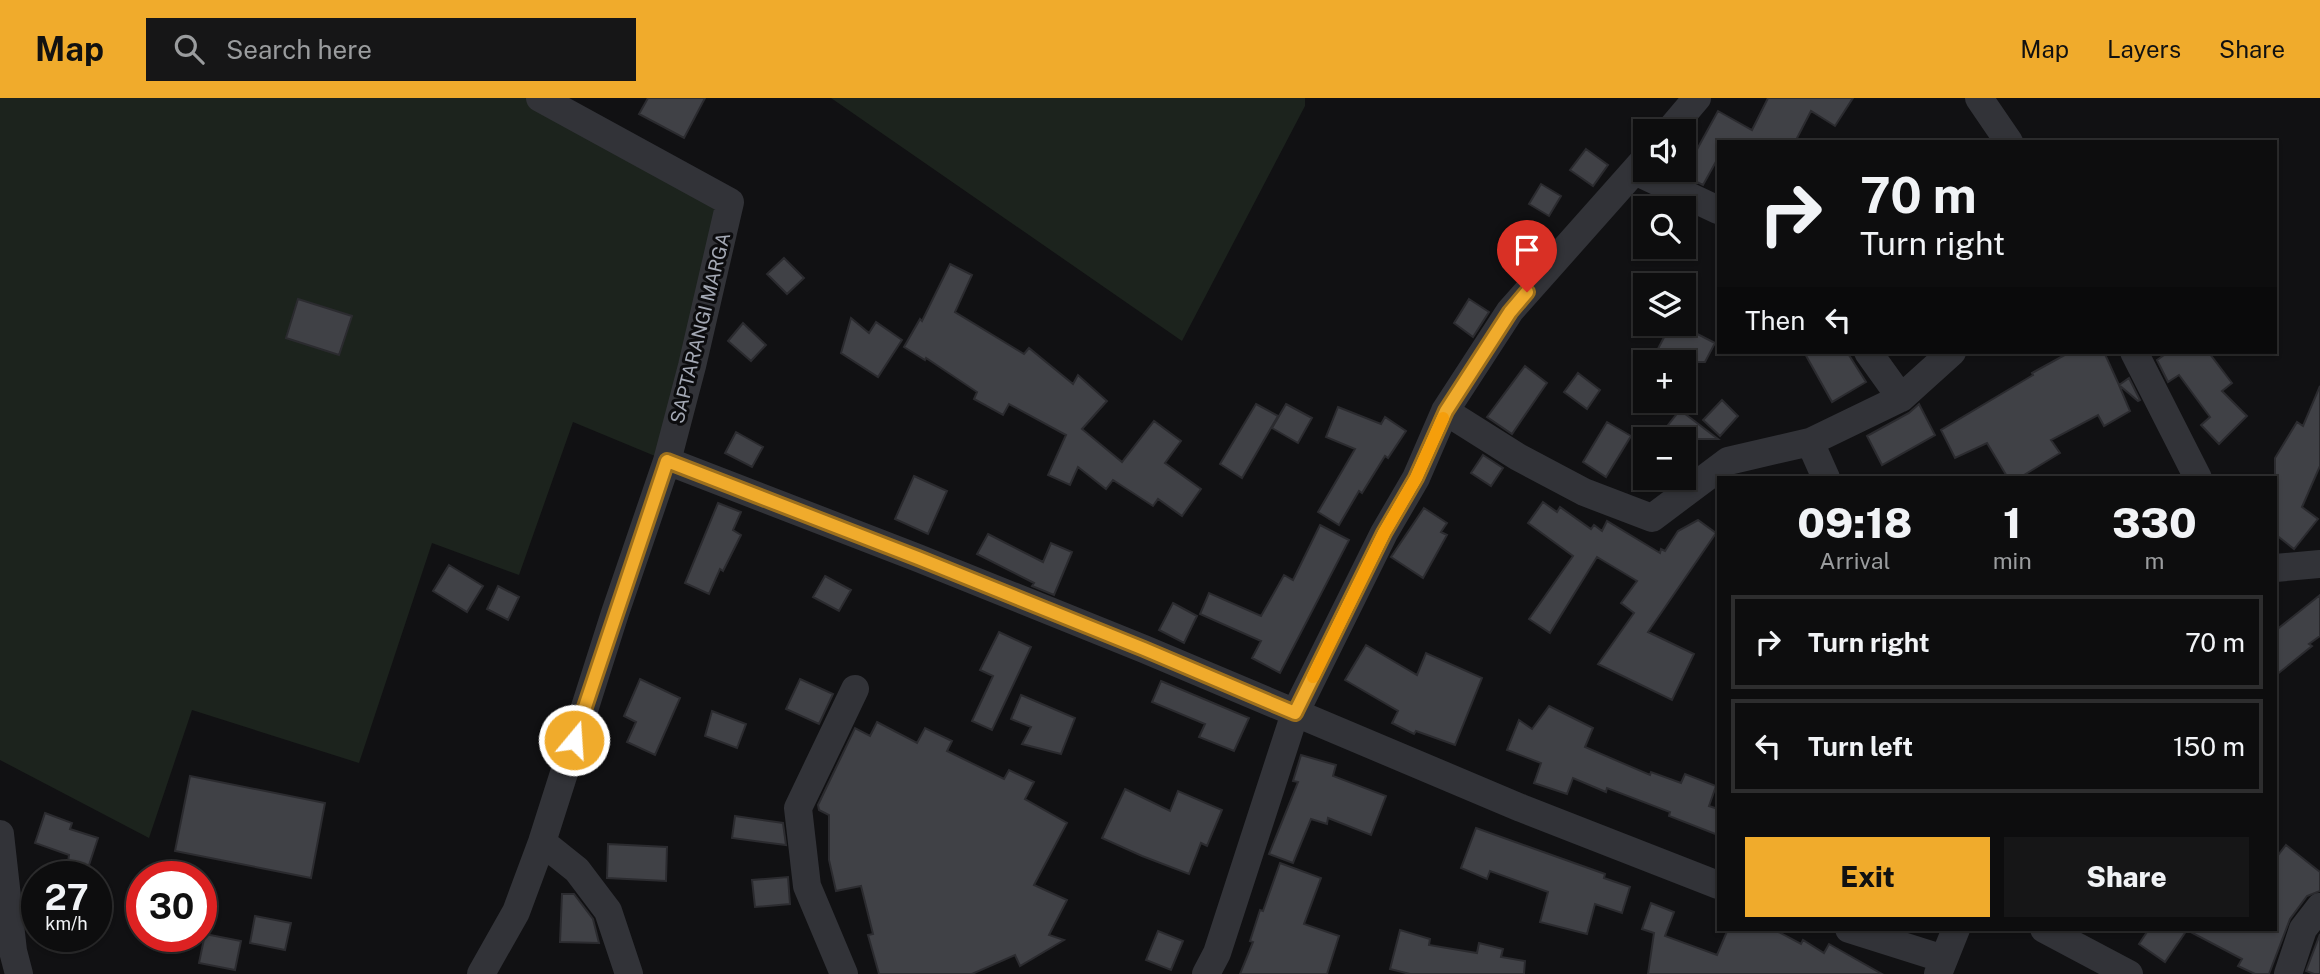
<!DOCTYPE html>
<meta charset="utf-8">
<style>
:root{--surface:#0d0d0e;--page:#161617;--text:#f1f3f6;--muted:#9a9c9e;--line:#2d2d2e;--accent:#f0ab2c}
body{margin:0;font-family:"Public Sans",sans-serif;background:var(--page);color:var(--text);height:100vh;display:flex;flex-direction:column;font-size:26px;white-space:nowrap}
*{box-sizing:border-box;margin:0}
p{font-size:23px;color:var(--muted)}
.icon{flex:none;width:38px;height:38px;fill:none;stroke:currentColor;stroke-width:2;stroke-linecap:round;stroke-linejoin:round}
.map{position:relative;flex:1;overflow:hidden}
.drawer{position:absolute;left:1717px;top:378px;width:560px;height:455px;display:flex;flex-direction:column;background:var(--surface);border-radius:0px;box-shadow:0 2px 5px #0004,0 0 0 2px var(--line)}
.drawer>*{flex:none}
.banner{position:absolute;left:1717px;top:42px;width:560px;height:214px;border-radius:0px;box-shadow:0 2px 5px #0004,0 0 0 2px var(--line);background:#0d0d0e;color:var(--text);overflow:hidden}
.buttons{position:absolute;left:1633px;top:21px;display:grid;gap:14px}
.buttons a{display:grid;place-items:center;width:63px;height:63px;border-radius:0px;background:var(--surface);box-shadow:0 2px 5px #0004,0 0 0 2px var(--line);font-size:35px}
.speed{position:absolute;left:21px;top:763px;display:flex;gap:14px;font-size:35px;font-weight:700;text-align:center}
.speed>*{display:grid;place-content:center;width:91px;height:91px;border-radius:50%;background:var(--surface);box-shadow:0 2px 5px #0004,0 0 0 2px var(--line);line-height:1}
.speed small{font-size:18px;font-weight:400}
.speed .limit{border:10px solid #d22;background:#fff;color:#111}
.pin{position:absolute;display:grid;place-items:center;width:60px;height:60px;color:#fff;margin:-72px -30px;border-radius:50% 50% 50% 0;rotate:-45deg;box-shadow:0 0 7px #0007}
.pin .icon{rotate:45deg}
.me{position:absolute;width:77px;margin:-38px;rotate:18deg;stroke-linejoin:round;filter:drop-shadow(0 0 5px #0008)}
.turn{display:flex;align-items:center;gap:24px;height:147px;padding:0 28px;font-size:32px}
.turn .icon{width:91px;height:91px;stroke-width:2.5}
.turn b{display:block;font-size:49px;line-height:60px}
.then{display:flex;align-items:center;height:66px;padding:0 28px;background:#0003;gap:14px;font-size:26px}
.eta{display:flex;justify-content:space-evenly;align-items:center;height:119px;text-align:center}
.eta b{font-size:42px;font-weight:800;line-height:49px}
.button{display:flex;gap:14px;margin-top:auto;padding:14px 28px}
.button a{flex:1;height:80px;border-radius:0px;background:var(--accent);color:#111;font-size:28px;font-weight:800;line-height:80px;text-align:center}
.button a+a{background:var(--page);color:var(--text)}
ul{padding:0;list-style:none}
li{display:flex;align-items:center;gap:21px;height:94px;margin:0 14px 10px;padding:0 14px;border:4px solid var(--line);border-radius:0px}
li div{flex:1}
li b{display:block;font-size:26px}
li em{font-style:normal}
header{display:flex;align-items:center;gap:42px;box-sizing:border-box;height:98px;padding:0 35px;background:var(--accent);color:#111}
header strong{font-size:33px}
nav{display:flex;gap:38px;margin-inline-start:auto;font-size:24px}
.search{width:490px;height:63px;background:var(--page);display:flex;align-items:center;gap:18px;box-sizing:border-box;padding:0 24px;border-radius:0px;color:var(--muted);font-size:26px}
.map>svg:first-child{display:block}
</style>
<header>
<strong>Map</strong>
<div class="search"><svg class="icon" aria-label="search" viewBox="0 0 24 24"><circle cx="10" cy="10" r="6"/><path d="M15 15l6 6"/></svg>Search here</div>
<nav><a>Map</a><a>Layers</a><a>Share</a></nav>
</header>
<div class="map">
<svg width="2320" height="876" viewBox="0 0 2320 876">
<rect width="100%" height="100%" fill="#111113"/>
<path fill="#1c231d" d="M0,0H562L730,104L667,363L573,324L519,477L432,445L359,665L192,612L149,740L0,662Z
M831,0H1305V8L1182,243Z"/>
<path fill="#404146" stroke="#2b2b2f" stroke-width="2" d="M648,0H705L684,40L639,16Z
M1768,0H1853L1835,28L1811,13L1795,44H1718V60L1703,87L1674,73L1684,72V56L1687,50L1695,55L1718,13L1752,32Z
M1586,51L1608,67L1593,88L1570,72Z
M1541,86L1561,98L1549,118L1529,106Z
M784,160L804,180L787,196L767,176Z
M950,166L972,177L955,214L1024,256L1029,250L1073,286L1078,277L1107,303L1082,331L1122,364L1154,323L1181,343L1165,365L1201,391L1182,418L1158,401L1153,408L1113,382L1106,391L1078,369L1070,387L1048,377L1066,337L1009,306L1003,317L974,301L977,294L926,260L925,262L904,249L920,221L922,223Z
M298,201L352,218L339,257L286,240Z
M1469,201L1489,214L1473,239L1454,225Z
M851,220L869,235L876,224L902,242L878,279L841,255Z
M743,225L766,247L751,263L728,243Z
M1671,226H1678L1715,245L1705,264H1651Z
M1804,254H1847L1866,284L1832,304Z
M2070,254H2104L2119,287L2129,280L2140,302L2138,303L2119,287L2130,313L2104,328L2098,317L2051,342L2060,355L2019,380H2008L1987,345L1955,360L1941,332L2033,277L2032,275Z
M2162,254H2214L2210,256L2232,285L2222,293L2247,318L2219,346L2201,327L2210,319L2179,277L2168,284L2157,262L2164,257Z
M1525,268L1547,285L1512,336L1487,319Z
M1578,275L1600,292L1587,311L1564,294Z
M2320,288V368L2302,409L2318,421L2294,451L2275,436V360L2297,324L2303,328Z
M1722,302L1738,318L1720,338L1703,322Z
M1256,306L1278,318L1242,380L1220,366Z
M1286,306L1312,320L1298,345L1272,330Z
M1919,306L1935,337L1882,367L1867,338L1909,315Z
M1338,309L1381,326L1385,319L1406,333L1388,360L1385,358L1362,395L1359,393L1339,427L1318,414L1355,351L1326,339Z
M1680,312L1718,341H1657Z
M1607,324L1631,338L1606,379L1583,364Z
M736,334L763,349L752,369L725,355Z
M1483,357L1503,370L1491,388L1471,375Z
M914,378L947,393L928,436L895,421Z
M1543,404L1557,414L1560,409L1591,431L1594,427L1602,433L1607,423L1660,455L1661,451L1665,453L1678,433L1698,422L1716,435L1648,534L1694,556L1672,602L1598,566L1634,515L1621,505L1637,483L1597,459L1550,535L1529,521L1573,458L1528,425Z
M718,405L741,414L733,432L741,437L723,473L720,471L709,496L685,485Z
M1424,410L1447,425L1441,434L1447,437L1423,480L1391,459Z
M1320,427L1349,442L1280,575L1252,560L1261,543L1200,516L1209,495L1261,518L1284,477L1293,482Z
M988,436L1043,464L1051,445L1072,454L1054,497L1032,488L1034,485L977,456Z
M449,467L483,488L467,514L433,493Z
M825,478L851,492L839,513L813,499Z
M498,488L519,499L508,522L487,511Z
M2320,497V538L2309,546L2312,548L2275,578V533Z
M1173,505L1197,518L1184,545L1159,532Z
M999,534L1031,549L992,632L972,623L993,578L980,572Z
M1366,547L1417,577L1426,555L1482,580L1455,647L1416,633L1414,636L1392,625L1398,613L1345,582Z
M640,581L680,600L655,657L627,644L636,624L624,618Z
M800,581L833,596L819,626L786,611Z
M1161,583L1249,620L1234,653L1199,639L1205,626L1152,604Z
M1021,597L1075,620L1061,656L1022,646L1031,629L1011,621Z
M1549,608L1593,630L1585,649L1650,677L1651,674L1681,685L1685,676L1716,688L1709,708L1718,711V737L1669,718L1670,714L1607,690L1606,694L1573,680L1567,696L1534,685L1541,665L1507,652L1519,622L1532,631Z
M712,613L746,626L737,650L705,638Z
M877,624L917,645L925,630L952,643L947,653L1004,681L1009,672L1034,684L1025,701L1067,725L1034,787L1067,802L1049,837L1064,842L1020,868L1015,857L972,876H879L868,837L873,836L861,788L836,793L829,762V717L819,712L818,707L855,630L870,638Z
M1301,657L1336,667L1333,678L1386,698L1371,737L1328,720L1327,726L1311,721L1293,765L1269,756L1298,684L1293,683Z
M190,678L325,705L311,780L175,753Z
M1125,691L1170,713L1178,693L1222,712L1207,748L1201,745L1189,776L1142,758L1102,740Z
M45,715L72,725L70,731L98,740L85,779H66L69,757L35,745Z
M735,718L783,725L786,747L732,740Z
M1476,730L1605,776L1604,780L1630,789L1622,815L1595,806L1587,836L1540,824L1548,794L1490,773L1487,781L1461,770Z
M608,746L667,749L666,783L607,780Z
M2286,747L2320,774V793L2307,798L2290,821L2269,876H2255L2238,868L2242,861L2187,832L2165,864L2139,846L2149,831H2275V761Z
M1280,765L1321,780L1304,826L1339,838L1327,876H1240L1253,844L1250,843L1260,812L1263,813Z
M788,779L790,806L755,809L752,782Z
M562,796H574L593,821L599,845L560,844Z
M1651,805L1674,814L1665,838L1717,857L1728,831H1773L1801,846L1803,842L1824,855L1829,846L1882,876H1648L1654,835L1642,831Z
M255,818L291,825L285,852L250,845Z
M1400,832L1430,841L1429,847L1477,855L1479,845L1503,851L1501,859L1525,863L1524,876H1410L1390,871Z
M1158,833L1183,843L1171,872L1146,862Z
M205,836L241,843L235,872L199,865Z
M2320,836V876H2314L2306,873Z"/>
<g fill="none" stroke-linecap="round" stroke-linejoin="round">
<path stroke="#323338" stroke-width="28" d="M1979,0L2009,44
M1669,33L1697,0
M1635,73L1718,112
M1868,254L1901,300
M2134,254L2198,380
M1445,313L1518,359L1584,394L1652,420L1728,363L1810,344L1901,300L1952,254
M1810,344L1826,380
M667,363L918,460L1144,551L1521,710L1718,787
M2275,470L2320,466
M0,736L13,853L19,876
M542,744L577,772L608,813L629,876
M1849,831L1944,861
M2044,831L2129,876
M481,876L516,814L542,744L615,515L667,363L692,268L730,104L540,0
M844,876L807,788L798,710L855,591
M1206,876L1217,855L1295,615L1384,435L1416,380L1445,313L1510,213L1645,61
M1938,876L1956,831
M2288,876L2303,831L2320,809"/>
</g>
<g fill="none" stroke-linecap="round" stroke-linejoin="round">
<defs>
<path id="route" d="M574,642L667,363L918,460L1144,551L1295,615L1384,435L1416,380L1446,313L1510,214L1527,194"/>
</defs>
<use href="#route" stroke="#9c6f1d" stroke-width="18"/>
<use href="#route" stroke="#f0ab2c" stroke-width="12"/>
<path stroke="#f59e0b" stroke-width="12" d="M1313,579L1384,435L1416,380L1443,320"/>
</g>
<g text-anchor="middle" stroke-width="6" stroke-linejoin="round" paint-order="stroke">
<g font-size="19" fill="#a3a8b4" stroke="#0c0c0e">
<text transform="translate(700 230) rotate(-76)" y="7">SAPTARANGI MARGA</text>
</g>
</g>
</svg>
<div class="buttons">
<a><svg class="icon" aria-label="sound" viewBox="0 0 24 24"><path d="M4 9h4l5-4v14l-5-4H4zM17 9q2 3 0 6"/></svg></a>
<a><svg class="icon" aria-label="search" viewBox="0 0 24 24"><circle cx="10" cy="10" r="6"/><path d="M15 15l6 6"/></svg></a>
<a><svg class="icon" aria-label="layers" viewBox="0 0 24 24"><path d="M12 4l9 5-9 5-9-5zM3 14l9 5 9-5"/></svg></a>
<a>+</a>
<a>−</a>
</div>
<div class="speed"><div>27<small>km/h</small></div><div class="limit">30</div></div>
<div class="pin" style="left:1527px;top:194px;background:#d93025"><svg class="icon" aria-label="arrive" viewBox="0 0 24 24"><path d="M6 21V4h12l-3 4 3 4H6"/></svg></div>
<svg class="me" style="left:574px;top:642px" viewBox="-20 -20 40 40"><circle r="17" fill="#f0ab2c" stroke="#fff" stroke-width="3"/><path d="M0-11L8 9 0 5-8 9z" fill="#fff"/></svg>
<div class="banner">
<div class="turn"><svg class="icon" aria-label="right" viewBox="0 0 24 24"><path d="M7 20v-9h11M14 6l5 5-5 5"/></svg><div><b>70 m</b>Turn right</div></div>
<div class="then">Then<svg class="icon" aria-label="left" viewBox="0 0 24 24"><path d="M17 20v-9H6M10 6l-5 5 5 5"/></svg></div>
</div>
<section class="drawer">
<div class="eta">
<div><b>09:18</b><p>Arrival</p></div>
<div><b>1</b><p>min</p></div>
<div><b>330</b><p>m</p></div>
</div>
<ul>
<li><svg class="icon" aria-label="right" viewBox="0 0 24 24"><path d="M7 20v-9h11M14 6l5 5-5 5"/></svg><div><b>Turn right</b></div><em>70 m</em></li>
<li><svg class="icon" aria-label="left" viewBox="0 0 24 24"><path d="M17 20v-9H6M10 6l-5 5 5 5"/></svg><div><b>Turn left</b></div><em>150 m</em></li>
</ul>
<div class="button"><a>Exit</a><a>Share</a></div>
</section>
</div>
